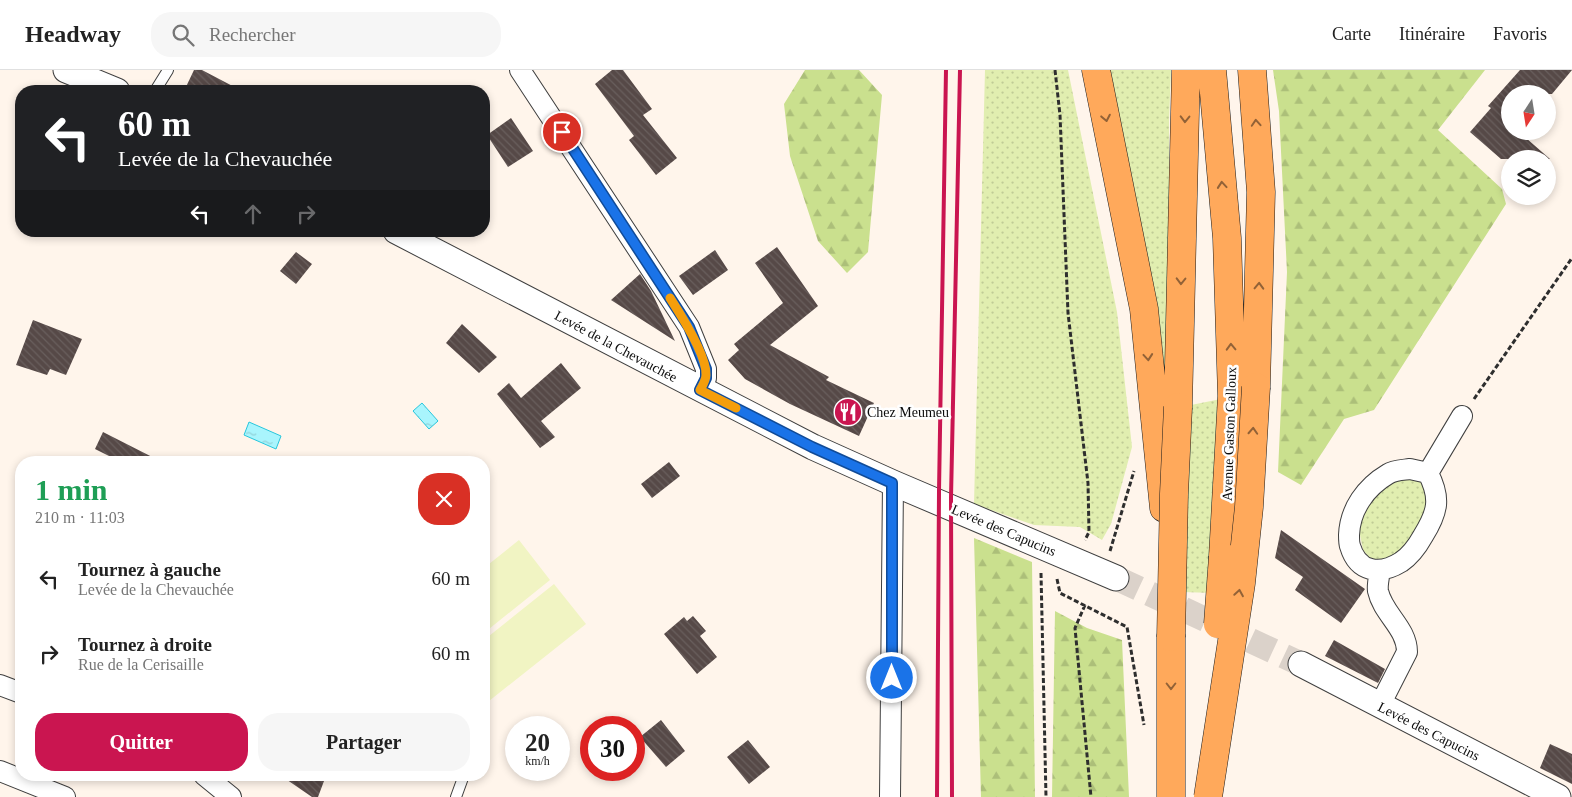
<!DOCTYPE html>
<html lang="fr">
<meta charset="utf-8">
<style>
:root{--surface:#fff;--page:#f6f6f6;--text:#222;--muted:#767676;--line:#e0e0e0;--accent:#ca1550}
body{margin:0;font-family:"Times New Roman",serif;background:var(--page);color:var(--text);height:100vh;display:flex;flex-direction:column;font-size:19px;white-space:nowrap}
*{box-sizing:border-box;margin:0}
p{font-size:16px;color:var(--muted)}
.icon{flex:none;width:28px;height:28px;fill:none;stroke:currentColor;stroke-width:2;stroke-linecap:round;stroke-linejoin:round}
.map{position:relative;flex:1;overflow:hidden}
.sheet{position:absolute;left:15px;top:386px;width:475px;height:325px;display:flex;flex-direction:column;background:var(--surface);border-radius:20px;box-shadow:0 2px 8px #0003}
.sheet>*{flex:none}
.top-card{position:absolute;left:15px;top:15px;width:475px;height:152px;border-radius:20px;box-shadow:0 2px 8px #0003;background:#202124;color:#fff;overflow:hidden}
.needle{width:32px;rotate:192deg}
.controls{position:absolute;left:1501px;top:15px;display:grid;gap:10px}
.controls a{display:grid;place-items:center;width:55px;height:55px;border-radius:50%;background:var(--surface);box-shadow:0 2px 8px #0003;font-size:25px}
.speed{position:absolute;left:505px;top:646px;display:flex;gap:10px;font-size:25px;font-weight:700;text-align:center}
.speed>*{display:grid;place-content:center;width:65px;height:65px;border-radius:50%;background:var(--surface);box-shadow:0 2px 8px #0003;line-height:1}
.speed small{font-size:12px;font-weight:400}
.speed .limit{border:8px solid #d22;background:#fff;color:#111}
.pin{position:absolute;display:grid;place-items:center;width:42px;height:42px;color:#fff;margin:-21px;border:2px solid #fff;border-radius:50%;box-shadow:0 1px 5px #0007}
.me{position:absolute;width:55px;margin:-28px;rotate:0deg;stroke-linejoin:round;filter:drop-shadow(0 0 4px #0008)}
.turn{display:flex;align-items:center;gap:18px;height:105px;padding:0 20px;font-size:22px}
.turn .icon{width:65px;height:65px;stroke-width:2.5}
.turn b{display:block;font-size:35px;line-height:42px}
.lanes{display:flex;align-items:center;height:48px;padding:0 20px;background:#0003;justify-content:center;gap:25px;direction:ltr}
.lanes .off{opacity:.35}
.round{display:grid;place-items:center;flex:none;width:52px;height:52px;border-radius:20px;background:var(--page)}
.head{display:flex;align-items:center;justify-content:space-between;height:85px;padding:0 20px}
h1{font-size:30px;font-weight:800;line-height:38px;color:#1e9e55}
.primary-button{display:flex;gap:10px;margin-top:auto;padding:10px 20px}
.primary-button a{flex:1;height:58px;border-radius:20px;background:var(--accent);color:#fff;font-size:20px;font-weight:800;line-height:58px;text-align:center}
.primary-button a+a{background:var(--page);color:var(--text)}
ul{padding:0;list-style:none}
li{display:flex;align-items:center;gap:15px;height:75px;padding:0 20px}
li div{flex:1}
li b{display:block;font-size:19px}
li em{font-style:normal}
header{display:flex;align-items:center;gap:30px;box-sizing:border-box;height:70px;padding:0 25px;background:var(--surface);border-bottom:1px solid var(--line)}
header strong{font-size:24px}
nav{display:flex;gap:28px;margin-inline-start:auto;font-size:18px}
.search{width:350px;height:45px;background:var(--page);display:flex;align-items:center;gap:12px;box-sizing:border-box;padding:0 18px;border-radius:20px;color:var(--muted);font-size:19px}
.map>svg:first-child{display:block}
</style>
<header>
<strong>Headway</strong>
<div class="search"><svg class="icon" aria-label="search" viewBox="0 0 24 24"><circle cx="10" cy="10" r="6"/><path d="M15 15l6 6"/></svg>Rechercher</div>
<nav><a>Carte</a><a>Itinéraire</a><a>Favoris</a></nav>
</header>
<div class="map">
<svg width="1572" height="727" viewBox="0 0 1572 727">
<defs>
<pattern id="grass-dots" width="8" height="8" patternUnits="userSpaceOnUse" patternTransform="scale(1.25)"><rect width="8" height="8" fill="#e1eeb0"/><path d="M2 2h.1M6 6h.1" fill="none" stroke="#c0cb96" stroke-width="1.8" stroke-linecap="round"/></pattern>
<pattern id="forest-firs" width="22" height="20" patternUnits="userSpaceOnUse" patternTransform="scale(1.25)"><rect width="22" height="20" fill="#cae08e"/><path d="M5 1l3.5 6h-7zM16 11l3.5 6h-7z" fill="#acbf79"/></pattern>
<pattern id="water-ripples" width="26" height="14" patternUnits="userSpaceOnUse" patternTransform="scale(1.25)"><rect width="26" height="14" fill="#a9f5fd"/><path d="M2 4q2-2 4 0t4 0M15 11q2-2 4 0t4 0" fill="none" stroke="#90d1d8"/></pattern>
<pattern id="building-back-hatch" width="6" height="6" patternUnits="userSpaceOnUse" patternTransform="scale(1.25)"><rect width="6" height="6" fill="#564947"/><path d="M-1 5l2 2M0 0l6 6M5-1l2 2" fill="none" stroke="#695f5d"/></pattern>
</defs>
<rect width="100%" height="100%" fill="#fff5eb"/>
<path fill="url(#grass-dots)" d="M985,0H1068L1117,242L1132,377L1111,454L1102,470L1080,457L1034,455L974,434Z
M1105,0H1171L1169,51L1171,298H1164Z
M1226,328L1214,523L1182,522L1186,336Z
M1398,407L1423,411L1428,419L1425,447L1403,479L1385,492H1377L1369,487L1363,480L1358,455L1372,425Z"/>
<path fill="url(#forest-firs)" d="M805,0H859L882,25L868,182L847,203L818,171L790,86L784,34Z
M1273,0H1485L1438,60L1502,119L1506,134L1374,340L1344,349L1301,415L1278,402L1287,202L1279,41Z
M974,468L1032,492L1035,727H981Z
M1055,541L1087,558L1122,570L1129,727H1052Z"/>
<path fill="#f1f4c3" d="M519,470L550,510L484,563V498Z
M554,514L586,554L484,635V570Z"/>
<path fill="url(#water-ripples)" stroke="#28c6dc" d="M422,333L438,351L429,359L413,341Z
M249,352L281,366L276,379L244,365Z"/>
<path fill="url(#building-back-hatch)" d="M194,0H202L242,21H184Z
M612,0H623L652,39L643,45L677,88L656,105L629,70L634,66L595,14Z
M1520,0H1572L1552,24H1510V61H1518L1550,89H1501L1470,62L1491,38L1488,36Z
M511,48L533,81L508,97L487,65Z
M777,177L818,236L770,275L829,307L826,310L874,333L859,366L790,334L745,309L728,290L739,280L734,274L783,233L755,193Z
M715,180L728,200L693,225L679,206Z
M296,182L312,194L296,214L280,201Z
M640,204L651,221L675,271L611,230Z
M33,250L82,269L66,305L50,299L47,305L16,295Z
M462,254L497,287L479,303L446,273Z
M561,293L581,318L541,351L555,367L540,378L497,324L509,313L521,328Z
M103,362L162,392H121L95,379Z
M669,392L680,406L652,428L641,414Z
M1281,460L1365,519L1341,553L1295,520L1303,507L1275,488Z
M693,546L706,561L700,566L717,587L697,604L664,564L684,547L687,551Z
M1334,570L1385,599L1378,613L1325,586Z
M661,650L685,681L666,697L640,667Z
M748,670L770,697L749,714L727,687Z
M1550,674L1572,684V714L1540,698Z
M280,705H311L324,711L318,727H312Z"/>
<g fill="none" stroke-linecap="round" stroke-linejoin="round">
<path stroke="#dbd2ca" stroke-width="25" stroke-dasharray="25 12" stroke-linecap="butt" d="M1116,508L1301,594"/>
<defs>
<path id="service" d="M155,21L168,0
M456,727L464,705"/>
<path id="minor" d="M520,0L689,257L706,299V308L700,320
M1410,399L1428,403C1441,428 1438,442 1423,466C1418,475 1410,486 1401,492C1380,505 1358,503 1350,476C1349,473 1349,469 1349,465C1350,439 1366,417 1388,404C1394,400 1403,400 1410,399Z
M1428,403L1462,346
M0,615L21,623
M1380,635L1407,582C1407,558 1383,544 1378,521C1377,515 1379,507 1380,501
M0,701L65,727
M204,705L231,727
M890,727L893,413"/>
<path id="tertiary" d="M66,0L117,21
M396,161L813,377L893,413L1116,508
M1301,594L1558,727"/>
<path id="primary" d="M1096,0L1144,239L1164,438
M1212,0L1227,168L1232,326L1223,487
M1252,0L1261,122L1256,317
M1178,337L1186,0
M1171,567V727"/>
</defs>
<use href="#service" stroke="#3f3f3f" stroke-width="12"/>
<use href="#minor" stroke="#3f3f3f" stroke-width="22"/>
<use href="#tertiary" stroke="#3f3f3f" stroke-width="27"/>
<use href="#primary" stroke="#1d1d1d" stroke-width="29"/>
<path stroke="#2e2e2e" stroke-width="3" stroke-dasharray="5 2.5" stroke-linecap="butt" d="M1055,0L1060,45L1068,243L1088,413L1089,462L1085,470
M1474,329L1572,188
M1110,481L1134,401
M1041,503L1046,727
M1057,509L1060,523L1127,557L1144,655
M1085,535L1075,558L1091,727"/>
<use href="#service" stroke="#fff" stroke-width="10"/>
<use href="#minor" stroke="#fff" stroke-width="20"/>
<use href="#tertiary" stroke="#fff" stroke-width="25"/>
<use href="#primary" stroke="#ffa95b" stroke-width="28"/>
<path stroke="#ca1550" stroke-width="4" d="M937,727L939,421L946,0
M952,727L951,428L960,0"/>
<defs>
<path id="primary-bridge" d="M1218,554L1223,487
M1171,567L1174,424L1178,337
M1208,727L1241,513L1249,437L1256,317"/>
</defs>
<use href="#primary-bridge" stroke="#1d1d1d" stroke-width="29" stroke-linecap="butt"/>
<use href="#primary-bridge" stroke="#ffa95b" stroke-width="28"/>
</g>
<defs><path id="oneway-chevron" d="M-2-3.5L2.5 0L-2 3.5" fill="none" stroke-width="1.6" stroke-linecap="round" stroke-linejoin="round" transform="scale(1.25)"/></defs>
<g stroke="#926237">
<use href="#oneway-chevron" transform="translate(1106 48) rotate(79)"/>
<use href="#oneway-chevron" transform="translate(1185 49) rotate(91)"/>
<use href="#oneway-chevron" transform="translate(1256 53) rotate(-94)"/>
<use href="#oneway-chevron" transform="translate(1222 115) rotate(-95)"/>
<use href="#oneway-chevron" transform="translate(1181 211) rotate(91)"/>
<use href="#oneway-chevron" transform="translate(1259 216) rotate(-88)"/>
<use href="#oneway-chevron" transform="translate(1231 277) rotate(-92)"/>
<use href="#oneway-chevron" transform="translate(1148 287) rotate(85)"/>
<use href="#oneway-chevron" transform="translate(1253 361) rotate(-87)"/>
<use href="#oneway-chevron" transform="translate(1239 523) rotate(-81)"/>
<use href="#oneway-chevron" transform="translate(1171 616) rotate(90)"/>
</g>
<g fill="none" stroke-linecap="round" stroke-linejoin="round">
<defs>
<path id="route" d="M562,62L689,257L706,299V308L700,320L812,377L892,413V608"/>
</defs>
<use href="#route" stroke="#114b97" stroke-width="12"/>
<use href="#route" stroke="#1a73e8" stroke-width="9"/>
<path stroke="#f59e0b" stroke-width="9" d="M670,228C681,245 707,286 706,305C706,310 703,315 700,320L736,338"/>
</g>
<defs>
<symbol id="restaurant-disc" viewBox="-11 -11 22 22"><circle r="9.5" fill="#ca1550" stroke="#fff"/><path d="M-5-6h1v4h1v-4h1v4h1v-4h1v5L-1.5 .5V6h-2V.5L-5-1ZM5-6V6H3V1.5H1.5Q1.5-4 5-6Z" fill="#fff"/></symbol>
</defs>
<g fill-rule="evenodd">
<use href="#restaurant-disc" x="832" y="326" width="32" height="32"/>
</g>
<g text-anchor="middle" stroke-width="5" stroke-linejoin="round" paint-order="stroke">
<g font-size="14" fill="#0c0c0c" stroke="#fff">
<text transform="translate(616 276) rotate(28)" y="5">Levée de la Chevauchée</text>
<text transform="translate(1229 364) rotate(-88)" y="5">Avenue Gaston Galloux</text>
<text transform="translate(1004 460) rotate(23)" y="5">Levée des Capucins</text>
<text transform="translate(1429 661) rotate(27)" y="5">Levée des Capucins</text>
</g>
<g font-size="14" fill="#0c0c0c" stroke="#fff" text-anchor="start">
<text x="867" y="347">Chez Meumeu</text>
</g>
</g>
</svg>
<div class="controls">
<a><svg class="needle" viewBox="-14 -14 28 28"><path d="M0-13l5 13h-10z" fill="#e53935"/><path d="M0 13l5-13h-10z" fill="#767676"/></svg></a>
<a><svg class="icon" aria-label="layers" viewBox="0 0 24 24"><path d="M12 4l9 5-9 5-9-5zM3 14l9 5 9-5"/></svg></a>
</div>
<div class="speed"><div>20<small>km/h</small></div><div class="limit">30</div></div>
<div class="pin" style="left:562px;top:62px;background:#d93025"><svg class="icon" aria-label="arrive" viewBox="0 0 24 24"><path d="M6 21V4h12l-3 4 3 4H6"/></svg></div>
<svg class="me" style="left:892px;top:608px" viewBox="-20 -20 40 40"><circle r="17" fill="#1a73e8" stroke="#fff" stroke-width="3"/><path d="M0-11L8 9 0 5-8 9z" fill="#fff"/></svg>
<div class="top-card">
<div class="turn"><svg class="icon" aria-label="left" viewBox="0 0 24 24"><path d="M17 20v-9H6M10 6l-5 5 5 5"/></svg><div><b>60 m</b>Levée de la Chevauchée</div></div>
<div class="lanes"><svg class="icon" aria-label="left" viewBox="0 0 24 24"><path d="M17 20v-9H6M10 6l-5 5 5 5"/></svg><svg class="icon off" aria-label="ahead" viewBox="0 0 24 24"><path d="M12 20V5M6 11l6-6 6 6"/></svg><svg class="icon off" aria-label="right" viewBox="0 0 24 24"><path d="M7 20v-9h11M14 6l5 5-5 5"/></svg></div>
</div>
<section class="sheet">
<div class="head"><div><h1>1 min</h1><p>210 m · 11:03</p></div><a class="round" style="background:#d93025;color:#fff"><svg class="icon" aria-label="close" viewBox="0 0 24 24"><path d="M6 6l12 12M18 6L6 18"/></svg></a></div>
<ul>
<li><svg class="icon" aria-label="left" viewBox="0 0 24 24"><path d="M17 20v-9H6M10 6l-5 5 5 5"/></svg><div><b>Tournez à gauche</b><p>Levée de la Chevauchée</p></div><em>60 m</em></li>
<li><svg class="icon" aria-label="right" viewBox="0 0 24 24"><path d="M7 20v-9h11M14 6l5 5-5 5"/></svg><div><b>Tournez à droite</b><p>Rue de la Cerisaille</p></div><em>60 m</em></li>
</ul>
<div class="primary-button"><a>Quitter</a><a>Partager</a></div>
</section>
</div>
